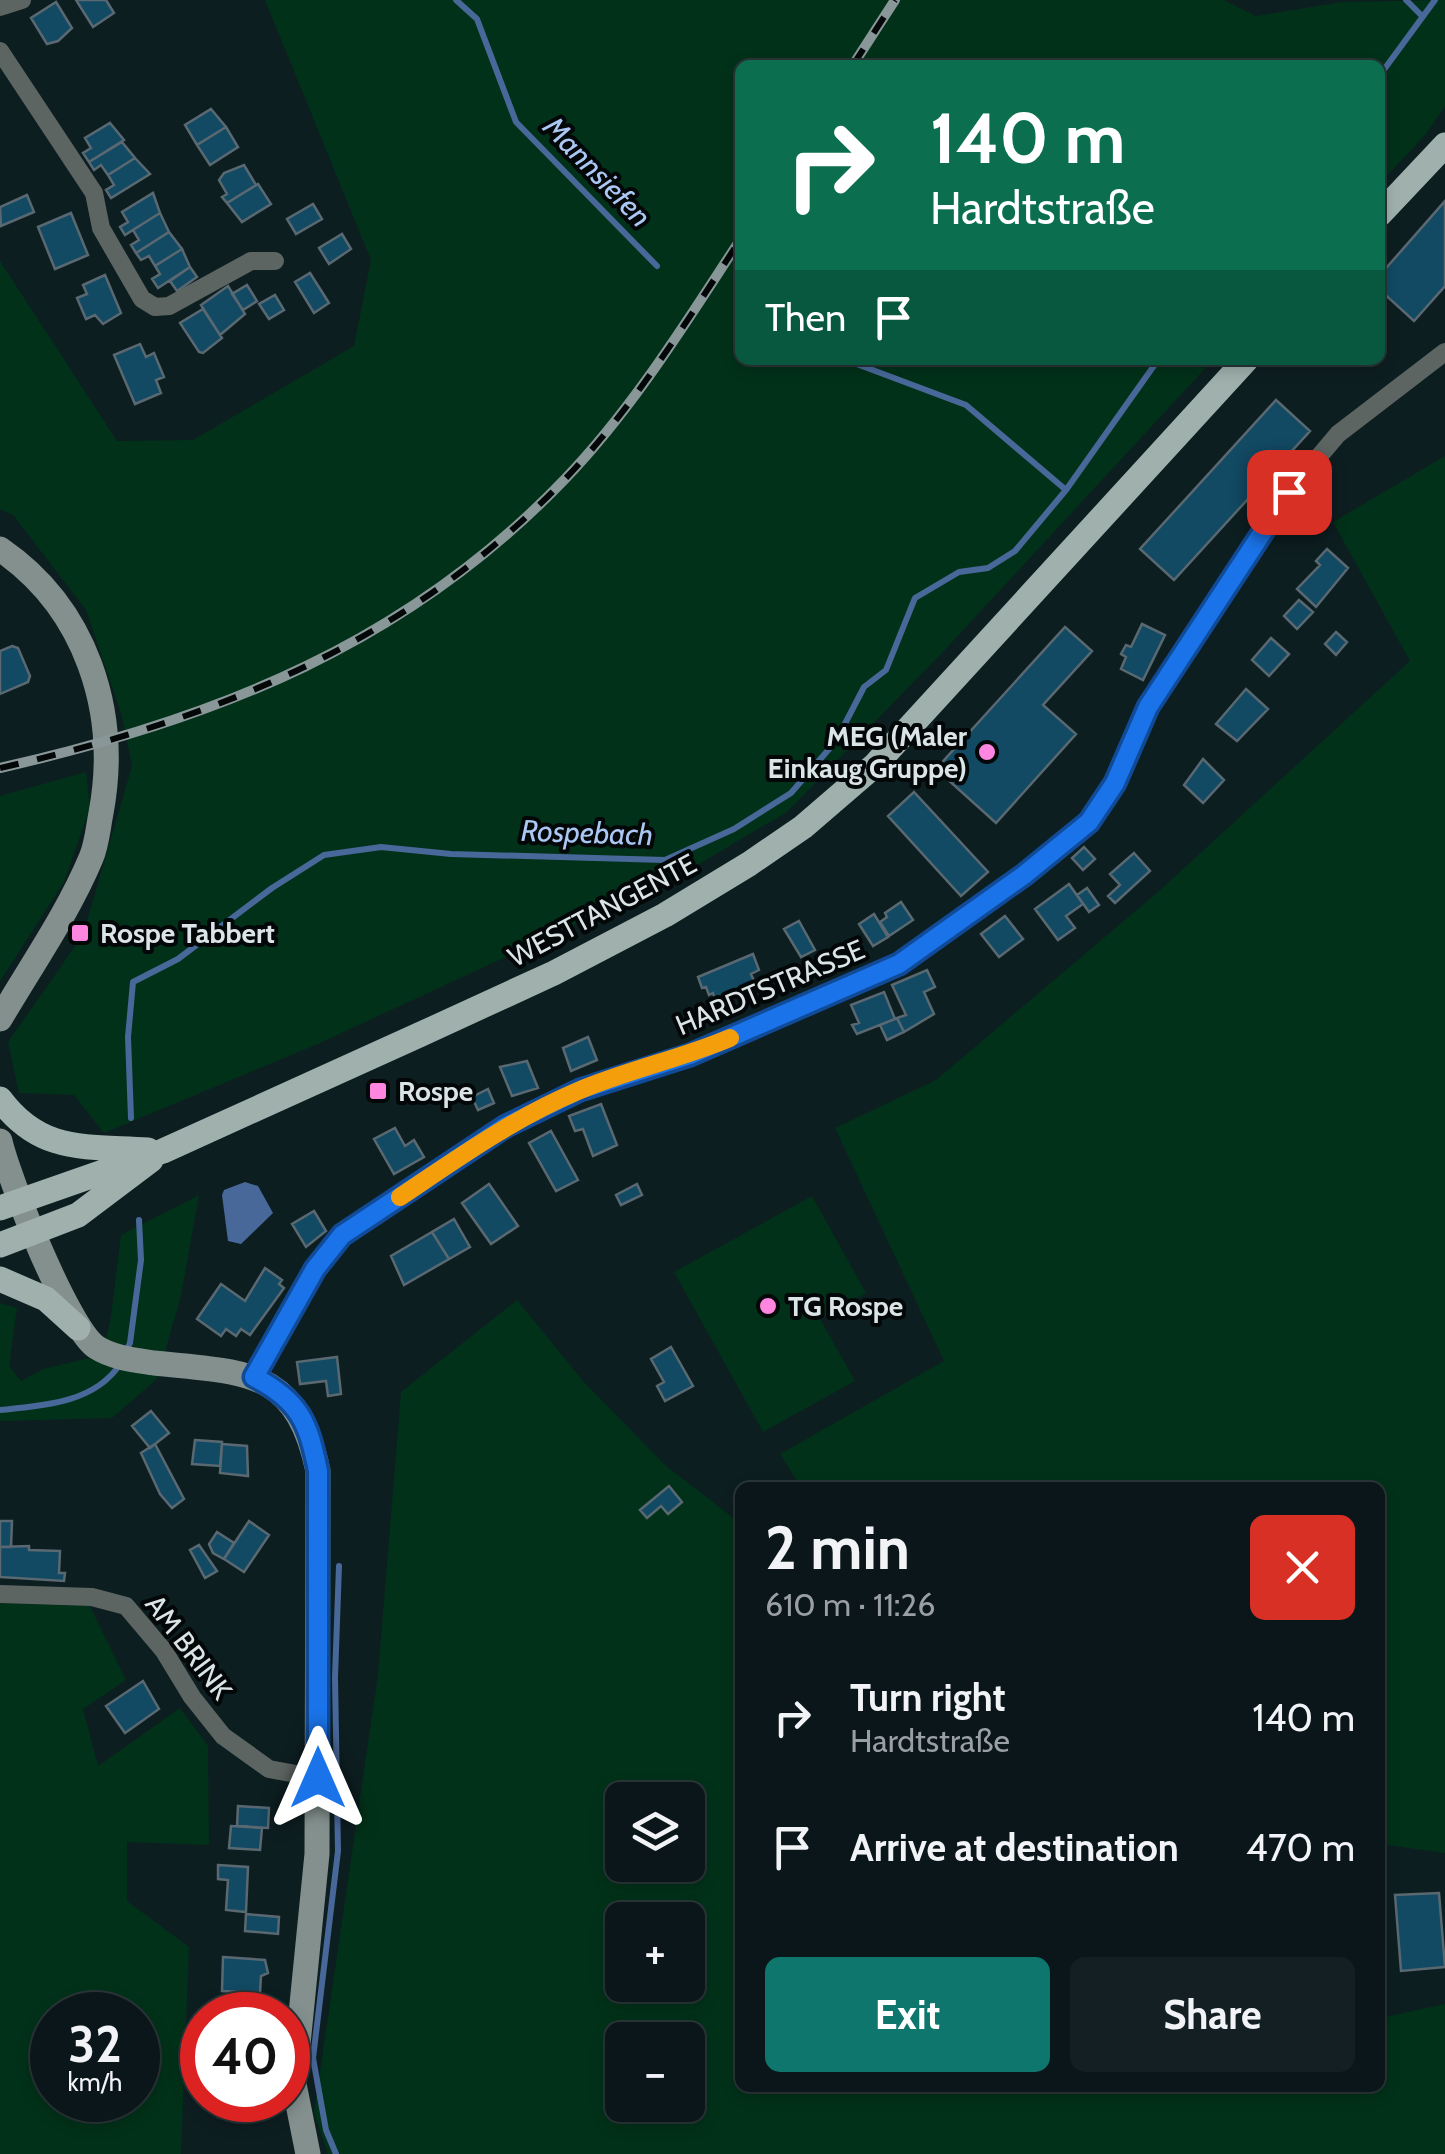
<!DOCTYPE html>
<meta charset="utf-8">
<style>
:root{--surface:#0a1619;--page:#131f22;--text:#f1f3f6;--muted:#999fa2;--line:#2a3538;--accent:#0f766e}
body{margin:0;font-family:Cabin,sans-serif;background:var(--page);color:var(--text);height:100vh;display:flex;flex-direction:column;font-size:38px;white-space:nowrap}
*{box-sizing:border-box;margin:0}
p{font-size:32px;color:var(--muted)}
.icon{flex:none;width:55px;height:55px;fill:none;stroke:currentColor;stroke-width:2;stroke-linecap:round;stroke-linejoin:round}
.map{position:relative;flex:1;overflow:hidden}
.details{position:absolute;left:735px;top:1482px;width:650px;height:610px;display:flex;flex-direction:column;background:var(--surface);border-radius:15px;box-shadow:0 5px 15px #0003,0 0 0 2px var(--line)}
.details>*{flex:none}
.guide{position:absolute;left:735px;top:60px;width:650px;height:305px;border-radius:15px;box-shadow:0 5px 15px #0003,0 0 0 2px var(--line);background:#0b6e4f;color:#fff;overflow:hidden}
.controls{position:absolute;left:605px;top:1782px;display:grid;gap:20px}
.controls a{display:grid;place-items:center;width:100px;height:100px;border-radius:15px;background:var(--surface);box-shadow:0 5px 15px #0003,0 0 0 2px var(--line);font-size:50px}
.speed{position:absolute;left:30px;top:1992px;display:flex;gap:20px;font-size:50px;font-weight:700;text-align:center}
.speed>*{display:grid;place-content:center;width:130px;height:130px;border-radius:50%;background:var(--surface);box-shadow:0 5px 15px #0003,0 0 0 2px var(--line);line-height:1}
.speed small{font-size:25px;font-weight:400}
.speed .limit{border:15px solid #d22;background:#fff;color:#111}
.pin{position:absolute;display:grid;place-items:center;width:85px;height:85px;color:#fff;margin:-42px;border-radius:20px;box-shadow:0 5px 15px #0006}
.me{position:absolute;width:110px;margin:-55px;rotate:0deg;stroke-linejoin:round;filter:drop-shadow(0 0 8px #0008)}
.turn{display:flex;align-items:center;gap:35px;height:210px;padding:0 30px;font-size:45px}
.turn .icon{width:130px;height:130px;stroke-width:2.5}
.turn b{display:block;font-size:70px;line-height:85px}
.then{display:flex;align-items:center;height:95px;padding:0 30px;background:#0003;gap:20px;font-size:38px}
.round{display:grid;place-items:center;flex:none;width:105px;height:105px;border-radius:15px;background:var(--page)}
.head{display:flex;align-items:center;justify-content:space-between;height:170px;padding:0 30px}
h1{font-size:60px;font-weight:700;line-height:75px}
.action{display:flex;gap:20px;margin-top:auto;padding:20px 30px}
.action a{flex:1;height:115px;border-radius:15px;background:var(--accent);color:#fff;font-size:40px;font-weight:700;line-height:115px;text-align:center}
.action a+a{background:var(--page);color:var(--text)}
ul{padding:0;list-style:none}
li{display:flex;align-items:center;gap:30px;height:130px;padding:0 30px}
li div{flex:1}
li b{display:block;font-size:38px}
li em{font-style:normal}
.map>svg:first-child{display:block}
</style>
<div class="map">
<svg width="1445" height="2154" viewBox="0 0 1445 2154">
<rect width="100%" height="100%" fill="#0d1e21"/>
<path fill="#023119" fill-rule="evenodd" d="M265,0H1224L1256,16L1342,2L1445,0V106L1426,134L1380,183V65H740V360H1213L941,654L787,812L672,880L320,1043L104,1133L74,1095L19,1093L8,1042L83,935L132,766L122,716L86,610L14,516L0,509V261L117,441L193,440L354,346L371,260Z
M1445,456V1853L1380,1844V1488L787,1487L797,1481L780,1454L944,1361L835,1128L936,1080L1158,892L1410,661L1333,522Z
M86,772L90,808L64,882L0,981V796Z
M199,1195L181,1296L157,1379L112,1418L0,1421V1303L17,1308L9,1366L21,1381L43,1369L102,1355L111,1317L121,1235Z
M812,1196L866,1293L820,1319L855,1381L763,1432L674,1272Z
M517,1300L583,1381L665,1465L740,1523V2088H1380V2018L1445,2004V2154H328L314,2113L378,1675L401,1392ZM622,1800H688V1865H622ZM622,1920H688V1985H622ZM622,2040H688V2105H622Z
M0,1603L90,1606L126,1680L83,1709L98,1766L180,1708L208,1746L209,1845L127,1842V1901L189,1947L181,2154H0ZM52,2015H138V2100H52Z"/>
<path fill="#49689a" d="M245,1182L258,1186L273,1213L241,1244L228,1241L222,1195L224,1190Z"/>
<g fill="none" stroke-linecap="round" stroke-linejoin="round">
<path stroke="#49689a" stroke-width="6" d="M456,0L477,19L516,122L657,266
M1406,0L1422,16
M1380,75L1435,0
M846,360L966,405L1066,490
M131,1118L128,1037L133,982L178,959L272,888L324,855L381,847L451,854L665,860L734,829L791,793L836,741L864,687L886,670L915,598L959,572L988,568L1015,551L1066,490L1158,360
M125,1353L130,1343L141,1260L139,1220
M0,1410C42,1406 95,1403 120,1364
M336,2154L326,2130L313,2058L338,1851L335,1677L339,1566"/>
</g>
<path fill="#124963" stroke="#596871" stroke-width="2.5" d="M76,0H106L114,13L93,27Z
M56,2L72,28L58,41L47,44L31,18Z
M211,109L226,127L197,145L185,125Z
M110,123L124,140L89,162L83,153L91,148L85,138Z
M226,127L238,147L210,165L197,145Z
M122,142L135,158L108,175L101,165L94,170L89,162Z
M135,158L150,174L111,198L106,190L114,185L108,175Z
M244,165L256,185L227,203L222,197L227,194L219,180L224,173Z
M258,184L271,204L242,222L227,203Z
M153,193L160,213L125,235L120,227L128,222L122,212Z
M27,195L34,212L1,226L0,207Z
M1445,201V286L1414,321L1380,290V275Z
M313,204L322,219L296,234L287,219Z
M71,213L88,255L55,269L38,227Z
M160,213L169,232L136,253L131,245L139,240L133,230Z
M169,232L182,249L155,266L149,256L141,260L136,253Z
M342,234L351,249L329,264L319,248Z
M182,249L190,267L158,288L152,279L160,274L155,266Z
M190,267L197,277L177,291L170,281Z
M310,273L329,303L314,313L295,282Z
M105,275L121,313L103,324L95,315L86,319L77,298L87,294L83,285Z
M247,285L257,301L243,310L232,294Z
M228,286L245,314L220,335L201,305Z
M275,295L284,310L269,319L259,304Z
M203,309L222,338L203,353L199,352L180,323Z
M140,344L146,357L154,353L164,377L156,380L161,393L135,404L114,355Z
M1276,400L1310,431L1174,580L1140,549Z
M1327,549L1348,568L1316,607L1297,589L1320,565L1316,561Z
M1299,600L1313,612L1297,629L1284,616Z
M1142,624L1165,635L1143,680L1121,669L1126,657L1121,654L1126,645L1131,647Z
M1065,627L1092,651L1043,705L1076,734L996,823L936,769Z
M1336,632L1347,642L1336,655L1325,644Z
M1271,638L1289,654L1269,676L1252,660Z
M12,646L18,648L30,676L28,682L0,694V651Z
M1246,689L1268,709L1237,741L1216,724Z
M1203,759L1224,780L1203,803L1184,785Z
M914,792L988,872L961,896L888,816Z
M1084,847L1095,859L1083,870L1072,858Z
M1134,853L1150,871L1115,903L1108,896L1120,885L1110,874Z
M1069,884L1083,904L1066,916L1075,928L1058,940L1035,909Z
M1087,888L1099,905L1089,912L1077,895Z
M901,902L913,920L889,936L880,922L887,917L885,913Z
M874,914L888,937L873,946L859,924Z
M1005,916L1023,939L999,957L981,934Z
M799,921L815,950L801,957L784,929Z
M753,954L759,970L751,974L756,986L717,1006L713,993L709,995L706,987L702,988L698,977Z
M927,970L935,987L924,992L934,1014L904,1032L897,1018L906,1015L892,985Z
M884,992L895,1019L857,1034L852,1025L859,1023L851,1005Z
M897,1018L904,1032L887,1040L880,1025Z
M588,1037L597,1060L571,1071L563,1048Z
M527,1061L538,1088L512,1096L500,1067Z
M488,1089L494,1103L478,1110L472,1097Z
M601,1104L617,1145L593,1156L583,1129L575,1131L569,1116Z
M395,1128L405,1146L414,1140L424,1157L394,1174L374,1139Z
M551,1131L578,1180L556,1191L529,1143Z
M489,1184L518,1226L491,1244L462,1203Z
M637,1184L642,1195L621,1205L616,1195Z
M314,1211L326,1231L306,1247L292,1224Z
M454,1219L470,1247L449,1259L432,1232Z
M432,1232L449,1259L404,1285L391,1256Z
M265,1268L282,1280L279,1284L284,1288L250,1335L241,1329L236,1336L226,1329L221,1336L197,1319L221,1284L245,1301Z
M671,1347L693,1386L665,1401L657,1386L664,1382L651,1359Z
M337,1357L341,1394L328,1396L326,1381L300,1384L297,1362Z
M151,1411L169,1433L150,1448L132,1426Z
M195,1440L222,1442L220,1466L192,1464Z
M155,1444L184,1499L172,1508L160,1494L141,1453Z
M222,1444L247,1446L248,1476L220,1473Z
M669,1486L682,1502L668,1514L661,1506L647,1518L640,1510Z
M0,1521H12L11,1547H0Z
M249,1521L269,1535L244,1572L224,1559Z
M217,1532L234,1543L224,1559L213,1553L209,1544Z
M199,1545L217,1571L205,1578L190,1550Z
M29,1546V1550L60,1551L59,1573H65L64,1581L0,1577V1547Z
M143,1681L159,1709L125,1733L106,1706Z
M238,1806L269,1808L268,1828L237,1826Z
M231,1826L262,1828L260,1850L229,1848Z
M218,1865L248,1867L246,1912L226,1910L228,1880L218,1879Z
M1439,1893L1445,1967L1401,1971L1395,1895Z
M246,1914L279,1917L278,1934L245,1931Z
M223,1957L265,1960L268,1973L261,1976L260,1993L222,1991Z
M217,2100H252L253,2101L247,2105L248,2117L236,2122L232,2117H218Z"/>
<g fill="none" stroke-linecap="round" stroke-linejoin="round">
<path stroke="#5d6563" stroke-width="18" d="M0,7L22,0
M0,51L94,193L101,228L142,299L155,307L169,306L251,261H275
M254,1377L315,1269L342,1235L506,1126L580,1090L690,1055L899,964L1024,875L1089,821L1115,783L1148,707L1289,492L1338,434L1445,352
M0,1594L92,1597L126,1606L164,1651L192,1697L223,1736L269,1769L318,1778"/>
<path stroke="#83908d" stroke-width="25" d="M0,549C86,608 120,711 101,813C98,828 97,844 91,858C67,915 31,966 0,1019
M0,1141C8,1177 68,1328 96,1347C113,1358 135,1360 154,1363C246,1373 296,1367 318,1471L317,1854L294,2084L308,2154"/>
<path stroke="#a0b1ad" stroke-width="25" d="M1380,214L1445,145
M0,1099C41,1154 86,1146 148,1150
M0,1208L163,1151L419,1035L554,973L665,915L749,864L803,827L875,765L1246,360
M0,1245L78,1215L151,1160
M0,1279L46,1299L78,1328"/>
<defs>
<path id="rail" d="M853,65L895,0
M0,768C217,719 408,643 565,479C634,407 686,322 740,240"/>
</defs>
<use href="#rail" stroke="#8a9799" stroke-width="10"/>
<use href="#rail" stroke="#030708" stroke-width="6" stroke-dasharray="19" stroke-linecap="butt"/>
</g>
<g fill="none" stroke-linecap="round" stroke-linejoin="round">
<defs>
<path id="route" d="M318,1778V1471C308,1422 300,1401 254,1377L315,1269L342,1235L506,1126L580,1090L690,1055L899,964L1024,875L1089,822L1115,783L1148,707L1289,492"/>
</defs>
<use href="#route" stroke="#114b97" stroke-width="25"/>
<use href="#route" stroke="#1a73e8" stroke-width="18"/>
<path stroke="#f59e0b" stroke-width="18" d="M400,1197C458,1158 514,1118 578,1091C627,1070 680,1059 730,1038"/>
</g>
<g fill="#fe86e1" stroke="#030708" stroke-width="4">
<circle cx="987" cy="752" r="10"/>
<rect x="70" y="923" width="20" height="20" rx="5"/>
<rect x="368" y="1081" width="20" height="20" rx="5"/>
<circle cx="768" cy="1306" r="10"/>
</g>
<g text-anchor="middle" stroke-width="8" stroke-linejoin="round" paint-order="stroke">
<g font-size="28" font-weight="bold" fill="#dbe5e7" stroke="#030708" text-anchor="start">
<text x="967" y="746" text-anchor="end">MEG (Maler<tspan x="967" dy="32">Einkaug Gruppe)</tspan></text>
<text x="100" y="943">Rospe Tabbert</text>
<text x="398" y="1101">Rospe</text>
<text x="788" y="1316">TG Rospe</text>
</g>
<g font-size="28" fill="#dbe5e7" stroke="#030708">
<text transform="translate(602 910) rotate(-28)" y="10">WESTTANGENTE</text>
<text transform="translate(770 987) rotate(-23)" y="10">HARDTSTRASSE</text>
<text transform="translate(189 1647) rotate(53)" y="10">AM BRINK</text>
</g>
<g font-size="30" font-style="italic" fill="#abc7f4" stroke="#030708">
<text transform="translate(597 172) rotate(46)" y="10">Mannsiefen</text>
<text transform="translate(587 833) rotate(2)" y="10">Rospebach</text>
</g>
</g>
</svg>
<div class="controls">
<a><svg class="icon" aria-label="layers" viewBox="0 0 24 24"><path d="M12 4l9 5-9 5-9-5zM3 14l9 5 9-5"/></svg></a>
<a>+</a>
<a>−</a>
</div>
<div class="speed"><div>32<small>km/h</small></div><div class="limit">40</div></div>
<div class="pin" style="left:1289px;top:492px;background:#d93025"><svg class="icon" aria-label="arrive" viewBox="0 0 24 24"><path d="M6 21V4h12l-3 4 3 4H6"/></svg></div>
<svg class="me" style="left:318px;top:1778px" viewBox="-20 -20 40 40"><path d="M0-17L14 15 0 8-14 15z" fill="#1a73e8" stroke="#fff" stroke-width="4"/></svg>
<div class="guide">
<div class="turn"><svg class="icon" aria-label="right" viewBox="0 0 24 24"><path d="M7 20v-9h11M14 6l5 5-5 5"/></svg><div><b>140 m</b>Hardtstraße</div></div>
<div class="then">Then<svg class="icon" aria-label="arrive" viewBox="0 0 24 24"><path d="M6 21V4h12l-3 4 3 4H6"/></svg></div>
</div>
<section class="details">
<div class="head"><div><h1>2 min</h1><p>610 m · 11:26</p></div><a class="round" style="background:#d93025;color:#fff"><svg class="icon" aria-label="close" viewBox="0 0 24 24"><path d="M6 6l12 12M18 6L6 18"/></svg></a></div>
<ul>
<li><svg class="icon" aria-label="right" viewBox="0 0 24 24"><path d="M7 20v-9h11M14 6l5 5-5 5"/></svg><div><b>Turn right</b><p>Hardtstraße</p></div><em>140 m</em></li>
<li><svg class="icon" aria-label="arrive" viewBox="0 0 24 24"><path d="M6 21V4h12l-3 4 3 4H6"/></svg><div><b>Arrive at destination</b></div><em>470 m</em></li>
</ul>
<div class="action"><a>Exit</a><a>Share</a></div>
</section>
</div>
